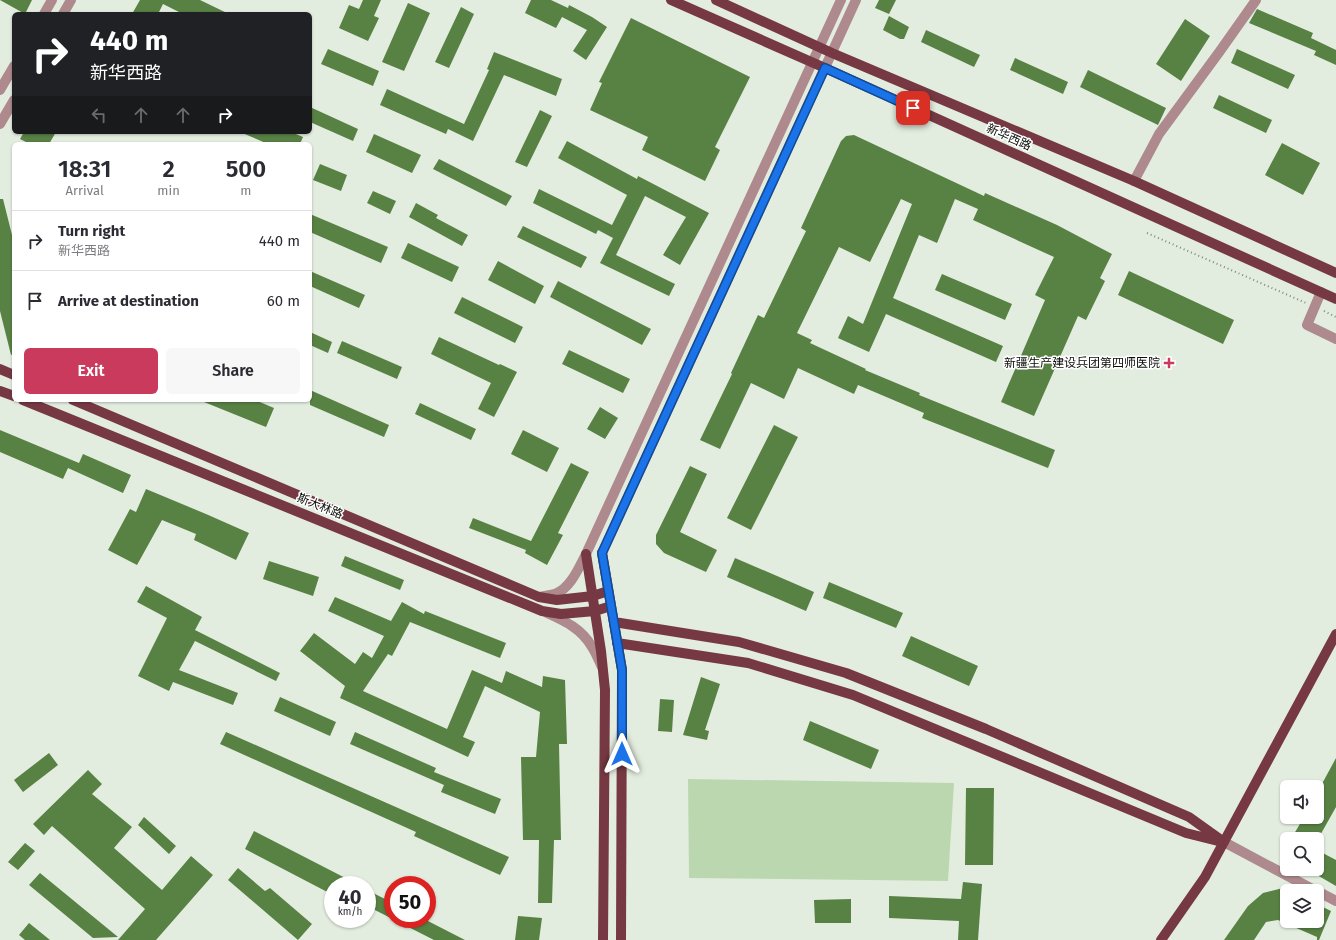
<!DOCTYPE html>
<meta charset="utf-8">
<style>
:root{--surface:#fff;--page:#f7f7f7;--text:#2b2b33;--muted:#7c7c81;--line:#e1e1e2;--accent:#c93a5d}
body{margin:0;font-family:"Fira Sans","Noto Sans SC",sans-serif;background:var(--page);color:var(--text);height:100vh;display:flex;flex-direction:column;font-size:15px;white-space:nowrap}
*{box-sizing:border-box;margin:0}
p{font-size:13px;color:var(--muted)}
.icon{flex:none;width:22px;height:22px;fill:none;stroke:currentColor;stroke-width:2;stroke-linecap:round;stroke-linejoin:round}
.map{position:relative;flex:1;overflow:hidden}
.drawer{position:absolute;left:12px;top:142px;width:300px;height:260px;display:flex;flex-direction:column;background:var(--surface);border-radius:6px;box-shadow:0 1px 3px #0004}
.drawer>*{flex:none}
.guide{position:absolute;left:12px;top:12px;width:300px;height:122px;border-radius:6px;box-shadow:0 1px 3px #0004;background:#202124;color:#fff;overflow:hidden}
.buttons{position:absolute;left:1280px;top:780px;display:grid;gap:8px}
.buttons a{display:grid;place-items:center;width:44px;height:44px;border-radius:6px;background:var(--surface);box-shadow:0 1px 3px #0004;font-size:20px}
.speed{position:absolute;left:324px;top:876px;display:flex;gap:8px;font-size:20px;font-weight:700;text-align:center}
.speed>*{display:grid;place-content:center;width:52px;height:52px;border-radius:50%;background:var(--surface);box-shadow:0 1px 3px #0004;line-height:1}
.speed small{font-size:10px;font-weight:400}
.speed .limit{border:6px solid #d22;background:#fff;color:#111}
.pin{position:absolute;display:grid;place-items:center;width:34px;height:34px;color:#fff;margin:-17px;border-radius:8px;box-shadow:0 2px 6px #0006}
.me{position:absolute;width:44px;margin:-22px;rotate:0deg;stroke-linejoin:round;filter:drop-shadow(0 0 3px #0008)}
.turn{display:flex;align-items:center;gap:14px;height:84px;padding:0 12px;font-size:18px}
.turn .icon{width:52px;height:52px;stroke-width:2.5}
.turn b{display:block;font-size:28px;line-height:34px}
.lanes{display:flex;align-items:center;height:38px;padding:0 12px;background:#0003;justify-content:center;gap:20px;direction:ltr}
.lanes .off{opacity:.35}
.eta{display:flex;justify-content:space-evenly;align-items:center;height:68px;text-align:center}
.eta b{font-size:24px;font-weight:600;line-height:28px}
.primary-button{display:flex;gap:8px;margin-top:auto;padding:8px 12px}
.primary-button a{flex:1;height:46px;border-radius:6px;background:var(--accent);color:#fff;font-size:16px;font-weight:600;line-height:46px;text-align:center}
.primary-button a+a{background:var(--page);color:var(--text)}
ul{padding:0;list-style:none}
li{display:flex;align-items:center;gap:12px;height:60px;padding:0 12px;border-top:1px solid var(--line)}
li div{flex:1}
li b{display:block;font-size:15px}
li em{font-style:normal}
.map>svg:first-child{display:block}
</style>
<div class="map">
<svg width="1336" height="940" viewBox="0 0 1336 940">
<rect width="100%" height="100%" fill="#e3eddf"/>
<path fill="#bbd7af" d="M688,779L954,783L948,881L689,878Z"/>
<path fill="#588144" d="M0,0H32L25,14Z
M140,0H200L229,14H183L163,4L158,14H132Z
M363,0H381L374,16L379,18L368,41L339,28L349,5L359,9Z
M531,0H551L568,8L569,5L592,17L607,27L586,60L573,51L587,30L562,17L556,28L525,13Z
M879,0H896L889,14L875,8Z
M408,3L430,13L404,71L382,62Z
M461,7L474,14L449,68L435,62Z
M1257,9L1313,33L1311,38L1336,50V65L1314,55L1316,51L1249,23Z
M889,16L909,27L904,39H900L883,30Z
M631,18L750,77L715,147L720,150L705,181L642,150L648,137L590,110L602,83L599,82Z
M1185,19L1210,36L1181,81L1156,64Z
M926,30L980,55L974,67L921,42Z
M328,49L379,71L373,86L321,64Z
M1237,49L1295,75L1288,89L1231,63Z
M494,52L562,79L556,96L504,75L473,141L448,129L446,134L380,105L387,89L464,124L489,70L487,69Z
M1015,58L1068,82L1063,94L1010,70Z
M1088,70L1166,108L1158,125L1080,87Z
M1219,95L1272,120L1266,133L1213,108Z
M310,107L358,129L353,141L310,122Z
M540,110L552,116L527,167L515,162Z
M24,132H56L49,144H30L20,139Z
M240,132H291L303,137L300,144H268Z
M374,134L421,155L412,173L366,152Z
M854,135L984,196L985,193L1057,225L1112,254L1100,278L1105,281L1086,320L1078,316L1034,416L1001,402L1045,300L1035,295L1054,257L973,220L978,209L955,199L937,243L919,235L893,298L1003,346L996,362L886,314L869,352L838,338L848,316L863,324L912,204L901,199L870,262L839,247L797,333L812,340L810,343L866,369L865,370L920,393L919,395L1055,450L1048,468L922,418L924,413L858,385L854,394L798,368L784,399L751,383L720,449L700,440L732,374L731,373L758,315L764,318L806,231L801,228L841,141L846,136Z
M567,141L637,179L638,176L709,213L680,265L663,255L686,217L645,196L616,255L675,284L669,296L600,263L613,238L598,230L596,234L533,203L539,189L612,225L627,195L558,158Z
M1282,143L1320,163L1303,195L1265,175Z
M439,159L512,196L506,206L433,169Z
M320,164L347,175L341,191L313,180Z
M373,191L396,201L390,214L367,203Z
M0,199H3L14,243V354L11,355L0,311Z
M416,203L438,215L436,218L468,235L462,246L409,217Z
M310,214L388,247L381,263L310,232Z
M523,226L587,257L581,268L517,237Z
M408,243L459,267L452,282L401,258Z
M498,261L544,286L535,304L488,280Z
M310,271L365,295L359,308L310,286Z
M1129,271L1234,320L1223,344L1118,295Z
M942,274L1012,304L1005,320L935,290Z
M558,281L651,329L642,345L550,297Z
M462,297L523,327L515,343L454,313Z
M310,332L332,342L328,353L310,345Z
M439,337L499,365L500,364L517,372L494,417L478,409L491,383L431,354Z
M342,341L402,367L397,379L337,353Z
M569,350L630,379L623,393L562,364Z
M310,390L389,425L384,437L310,405Z
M199,400H255L274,408L266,427Z
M420,403L476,429L471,440L415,414Z
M600,407L618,418L605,439L587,429Z
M774,425L798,437L751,530L727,518Z
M0,430L79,463L83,454L131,475L123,493L68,468L63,479L0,452Z
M523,430L559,448L547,472L511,454Z
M571,463L589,472L558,533L563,535L547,565L525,553L526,550L469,528L473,518L531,541Z
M690,466L707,474L680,532L717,550L706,572L664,553L656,544V535Z
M146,489L206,514L249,533L236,560L194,540L196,534L162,520L137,565L108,550L130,509L136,512Z
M345,556L404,580L400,590L341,566Z
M735,558L814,592L806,611L727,577Z
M269,561L319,577L313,596L263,579Z
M829,582L903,613L896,628L823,598Z
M146,586L202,617L195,630L280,673L276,681L195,641L179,670L238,693L233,705L173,682L169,691L138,676L167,618L137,602Z
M335,597L391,621L402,602L424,614L425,611L506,643L500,658L410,622L392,656L388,654L363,691L447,729L472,670L502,683L506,671L542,687L543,676L565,680L567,744H559L561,840H554L552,903H538L539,840H523L521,757H536L540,712L485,686L463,737L475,742L468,757L340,698L345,686L300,651L314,633L355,664L363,652L372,658L384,636L328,611Z
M911,636L978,666L969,686L902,656Z
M701,677L720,684L705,730L709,731L707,740L683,735Z
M280,697L336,722L330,736L274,711Z
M660,699L674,700L672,732L658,731Z
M810,721L879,750L871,769L803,740Z
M226,732L509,857L500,875L414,836L416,832L220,744Z
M355,732L436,768L434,772L501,799L495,814L441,792L444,785L350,744Z
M49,753L58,765L23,792L14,780Z
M1336,758V807L1318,839H1291L1304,817H1317V793Z
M88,770L102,784L92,794L132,827L114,848L162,890L191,856L213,875L156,940H118L145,909L52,826L44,835L33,824Z
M966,788H994L993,865H965Z
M144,817L176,846L169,854L138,825Z
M254,831L359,885H333V895L245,849Z
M25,843L35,851L18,870L8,862Z
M1317,850L1336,860V886L1317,875Z
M238,868L265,891L270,888L312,924L298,940L228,880Z
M40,873L118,937L93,938L29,885Z
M963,882L982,884L978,940H958L959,921L889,918V896L961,899Z
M1283,888L1287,890V921H1317V904L1331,911L1319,940H1317V937L1278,920L1266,922L1254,940H1224L1248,906L1263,893Z
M367,890L393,903V919H424L465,940H434L367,906Z
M851,899V923H815L814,900Z
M518,916L542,918L539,940H515Z
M29,923L50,940H25L19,935Z"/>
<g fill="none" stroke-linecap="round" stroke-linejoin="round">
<path stroke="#81887e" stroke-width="2" stroke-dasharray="1 3" stroke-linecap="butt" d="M1147,233L1306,303
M1324,311L1336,317"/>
<path stroke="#ae898d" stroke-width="10" d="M44,14L52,0
M63,14L71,0
M0,90L14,66
M0,124L14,100
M1134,181L1159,134L1220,51L1256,0
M1321,292L1307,325L1336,339
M602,553L856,0
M539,597C545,596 550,595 555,594C571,588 579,567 586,554L841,0
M547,613C565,621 582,629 592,647C596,653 599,661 602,667
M1224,842L1316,891
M1317,891L1336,901"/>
<path stroke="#763943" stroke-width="10" d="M671,0L825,68L1336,299
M716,0L832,53L1134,181L1336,273
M0,369L14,375
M0,391L14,396
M23,400L542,611L561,614L595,611L611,606
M73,400L539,597L557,600L593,596L608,591
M602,553L622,670L621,940
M586,554L601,651L605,690L603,940
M614,622L739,642L846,673L986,729L1189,817L1224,842
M617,643L748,663L853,695L1186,833L1218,841
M1161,940L1205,877L1336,634"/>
</g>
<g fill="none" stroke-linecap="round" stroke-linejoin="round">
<defs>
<path id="route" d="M622,754V670L602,553L825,68L913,108"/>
</defs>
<use href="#route" stroke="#114b97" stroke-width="10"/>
<use href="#route" stroke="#1a73e8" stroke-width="7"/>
</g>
<path fill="#c93a5d" stroke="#fff" stroke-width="1.5" d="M1167 357h4v4h4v4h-4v4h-4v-4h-4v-4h4z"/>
<g text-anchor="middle" stroke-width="3" stroke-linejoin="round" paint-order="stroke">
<g font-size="12" fill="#0a0d09" stroke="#fff">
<text transform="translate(1009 137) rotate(24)" y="4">新华西路</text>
<text transform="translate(320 506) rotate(22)" y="4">斯大林路</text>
</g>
<g font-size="12" fill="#0a0d09" stroke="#fff" text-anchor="end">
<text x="1160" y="367">新疆生产建设兵团第四师医院</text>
</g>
</g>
</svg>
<div class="buttons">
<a><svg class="icon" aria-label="sound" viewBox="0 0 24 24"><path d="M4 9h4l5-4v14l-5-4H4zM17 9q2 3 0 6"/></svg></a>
<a><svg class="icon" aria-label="search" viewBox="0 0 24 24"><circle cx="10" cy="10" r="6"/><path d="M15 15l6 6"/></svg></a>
<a><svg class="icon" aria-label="layers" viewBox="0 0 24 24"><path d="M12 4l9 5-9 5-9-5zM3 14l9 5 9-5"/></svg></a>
</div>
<div class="speed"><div>40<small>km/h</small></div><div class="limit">50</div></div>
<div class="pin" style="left:913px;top:108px;background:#d93025"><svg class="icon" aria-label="arrive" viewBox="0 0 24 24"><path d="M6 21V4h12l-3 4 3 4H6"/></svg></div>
<svg class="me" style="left:622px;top:754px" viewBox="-20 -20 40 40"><path d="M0-17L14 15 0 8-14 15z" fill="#1a73e8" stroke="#fff" stroke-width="4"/></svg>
<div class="guide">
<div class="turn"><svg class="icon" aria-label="right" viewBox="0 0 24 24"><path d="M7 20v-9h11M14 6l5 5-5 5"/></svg><div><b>440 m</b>新华西路</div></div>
<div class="lanes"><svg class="icon off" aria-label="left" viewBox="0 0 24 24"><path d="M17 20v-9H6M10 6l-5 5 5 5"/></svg><svg class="icon off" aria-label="ahead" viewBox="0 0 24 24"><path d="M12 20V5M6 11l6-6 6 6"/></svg><svg class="icon off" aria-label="ahead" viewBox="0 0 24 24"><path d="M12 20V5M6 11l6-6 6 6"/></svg><svg class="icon" aria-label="right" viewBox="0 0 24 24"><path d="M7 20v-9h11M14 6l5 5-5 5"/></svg></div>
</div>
<section class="drawer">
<div class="eta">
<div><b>18:31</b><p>Arrival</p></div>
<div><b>2</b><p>min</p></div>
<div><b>500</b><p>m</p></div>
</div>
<ul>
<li><svg class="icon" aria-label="right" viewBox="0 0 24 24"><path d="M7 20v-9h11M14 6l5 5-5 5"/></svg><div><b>Turn right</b><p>新华西路</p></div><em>440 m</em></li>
<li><svg class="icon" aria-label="arrive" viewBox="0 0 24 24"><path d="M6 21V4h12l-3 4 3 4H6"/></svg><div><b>Arrive at destination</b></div><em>60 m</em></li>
</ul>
<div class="primary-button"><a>Exit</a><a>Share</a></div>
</section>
</div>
